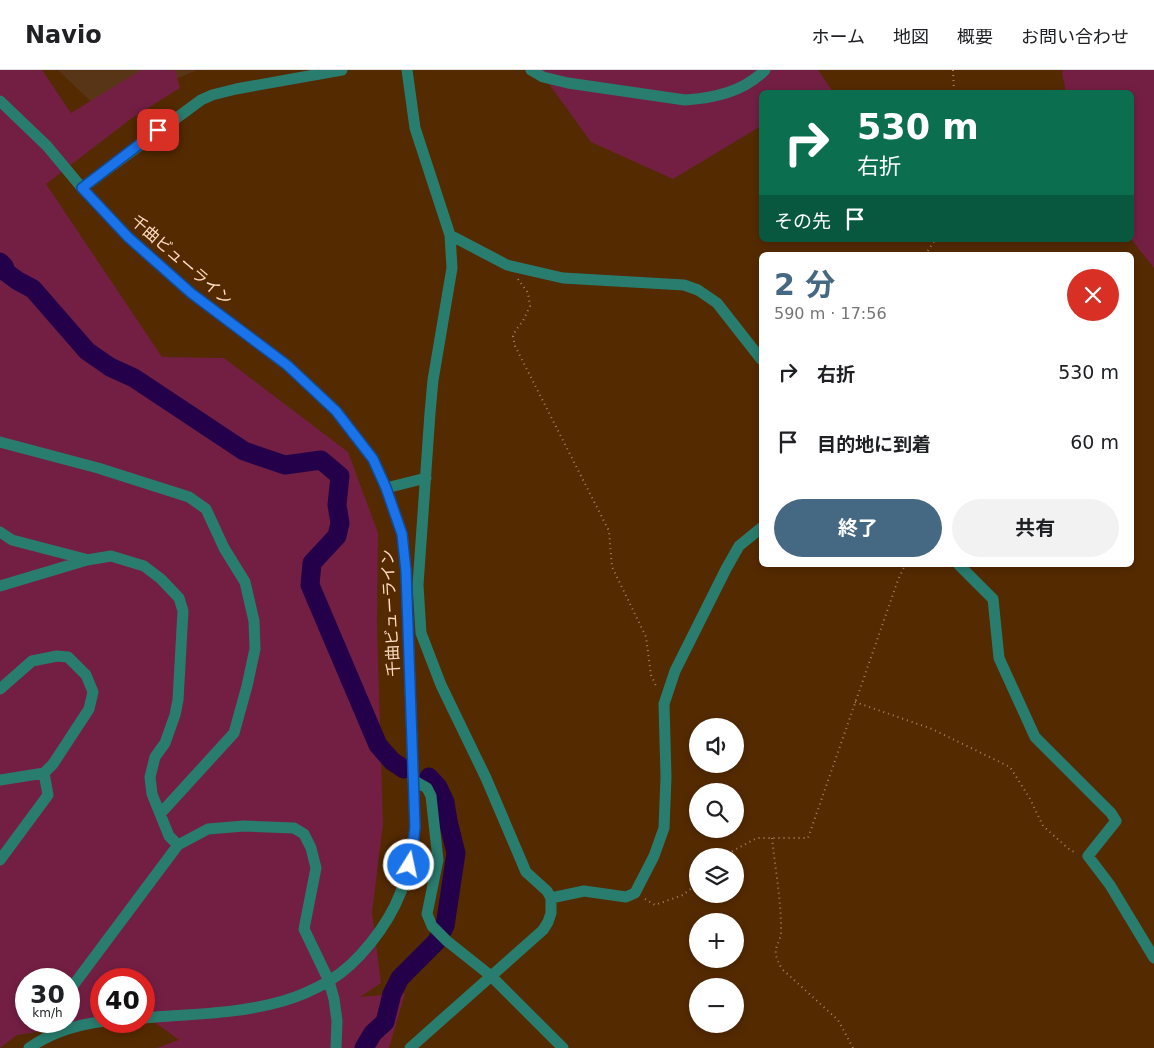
<!DOCTYPE html>
<html lang="ja">
<meta charset="utf-8">
<style>
:root{--surface:#fff;--page:#f2f2f2;--text:#202124;--muted:#757577;--line:#e0e0e0;--accent:#456982}
body{margin:0;font-family:"DejaVu Sans","Noto Sans JP",sans-serif;background:var(--page);color:var(--text);height:100vh;display:flex;flex-direction:column;font-size:19px;white-space:nowrap}
*{box-sizing:border-box;margin:0}
p{font-size:16px;color:var(--muted)}
.icon{flex:none;width:28px;height:28px;fill:none;stroke:currentColor;stroke-width:2;stroke-linecap:round;stroke-linejoin:round}
.map{position:relative;flex:1;overflow:hidden}
.side{position:absolute;left:759px;top:182px;width:375px;height:315px;display:flex;flex-direction:column;background:var(--surface);border-radius:8px;box-shadow:0 2px 8px #0003}
.side>*{flex:none}
.hud{position:absolute;left:759px;top:20px;width:375px;height:152px;border-radius:8px;box-shadow:0 2px 8px #0003;background:#0b6e4f;color:#fff;overflow:hidden}
.fabs{position:absolute;left:689px;top:648px;display:grid;gap:10px}
.fabs a{display:grid;place-items:center;width:55px;height:55px;border-radius:50%;background:var(--surface);box-shadow:0 2px 8px #0003;font-size:25px}
.speed{position:absolute;left:15px;top:898px;display:flex;gap:10px;font-size:25px;font-weight:700;text-align:center}
.speed>*{display:grid;place-content:center;width:65px;height:65px;border-radius:50%;background:var(--surface);box-shadow:0 2px 8px #0003;line-height:1}
.speed small{font-size:12px;font-weight:400}
.speed .limit{border:8px solid #d22;background:#fff;color:#111}
.pin{position:absolute;display:grid;place-items:center;width:42px;height:42px;color:#fff;margin:-21px;border-radius:10px;box-shadow:0 2px 8px #0006}
.me{position:absolute;width:55px;margin:-28px;rotate:10deg;stroke-linejoin:round;filter:drop-shadow(0 0 4px #0008)}
.turn{display:flex;align-items:center;gap:18px;height:105px;padding:0 15px;font-size:22px}
.turn .icon{width:65px;height:65px;stroke-width:2.5}
.turn b{display:block;font-size:35px;line-height:42px}
.then{display:flex;align-items:center;height:48px;padding:0 15px;background:#0003;gap:10px;font-size:19px}
.round{display:grid;place-items:center;flex:none;width:52px;height:52px;border-radius:26px;background:var(--page)}
.headline{display:flex;align-items:center;justify-content:space-between;height:85px;padding:0 15px}
h1{font-size:30px;font-weight:700;line-height:38px;color:var(--accent)}
.cta{display:flex;gap:10px;margin-top:auto;padding:10px 15px}
.cta a{flex:1;height:58px;border-radius:30px;background:var(--accent);color:#fff;font-size:20px;font-weight:700;line-height:58px;text-align:center}
.cta a+a{background:var(--page);color:var(--text)}
ul{padding:0;list-style:none}
li{display:flex;align-items:center;gap:15px;height:70px;padding:0 15px}
li div{flex:1}
li b{display:block;font-size:19px}
li em{font-style:normal}
header{display:flex;align-items:center;gap:30px;box-sizing:border-box;height:70px;padding:0 25px;background:var(--surface);border-bottom:1px solid var(--line)}
header strong{font-size:24px}
nav{display:flex;gap:28px;margin-inline-start:auto;font-size:18px}
.map>svg:first-child{display:block}
</style>
<header>
<strong>Navio</strong>
<nav><a>ホーム</a><a>地図</a><a>概要</a><a>お問い合わせ</a></nav>
</header>
<div class="map">
<svg width="1154" height="978" viewBox="0 0 1154 978">
<rect width="100%" height="100%" fill="#542a00"/>
<path fill="#583516" d="M58,0H197L101,41Z"/>
<path fill="#731f43" fill-rule="evenodd" d="M0,0H42L71,43L141,0H175L180,18L132,48L46,114L162,287L224,288L348,382L378,463L377,559L383,754L372,843L381,913L360,927L405,923L389,978H157L179,970L149,948H144V909H101V951H114L17,965L0,978ZM26,909H69V951H26Z
M539,0H818L833,22H761V56L673,109L591,72Z
M1063,0H1154V198L1131,169V22H1066L1062,3Z"/>
<g fill="none" stroke-linecap="round" stroke-linejoin="round">
<path stroke="#25004a" stroke-width="19" d="M0,192L4,196L7,203L18,211L33,219L87,281L110,297L134,308L244,381L285,395L321,390L340,406L337,435L340,453L337,466L312,493L310,515L378,675L392,691L404,699
M364,978L373,963L385,952L392,924L400,908L436,872L445,856L456,783L448,751L445,732L438,717L429,707"/>
<path stroke="#a88260" stroke-width="2" stroke-dasharray="1 4" stroke-linecap="butt" d="M953,0L954,22
M925,185L935,170
M518,209L528,223L530,236L523,251L516,260L513,266L515,276L609,461L612,497L646,567L651,605L657,618
M855,632L932,659L1010,697L1029,727L1043,756L1070,780L1077,783
M772,768C775,797 781,829 781,858C782,877 768,875 782,899L838,950L853,978
M723,786L757,768H808L898,510L905,495
M645,829L655,835L683,825L698,813"/>
<path stroke="#297d6e" stroke-width="11" d="M407,0L415,58L450,165L452,198L433,310L430,343L418,515L421,563L441,615L486,708L526,802L547,821L551,828V843L548,852L543,860L410,978
M531,0L543,7L568,13L685,30C714,28 743,22 765,0
M0,31L47,76L82,118L128,167L191,223L287,295L336,341L373,389L386,418L402,464L406,501L415,757C413,780 409,803 400,824C388,855 358,894 329,911C317,918 297,927 283,931C239,944 190,944 144,948
M82,118L201,30L212,25L236,19L342,0
M450,165L507,195L563,208L684,215L698,220L717,233L761,289
M0,372L98,398L189,427L206,439L224,478L245,512L254,551L255,579L247,616L234,663L160,744
M386,418L426,408
M0,462L12,470L85,489
M959,495L993,529L999,588L1035,667L1111,743L1116,751L1088,786L1110,815L1154,888
M0,516L87,490L111,486L144,496L161,509L179,528L183,541L178,630L175,645L165,673L155,687L150,707L152,724L169,766L178,775
M0,619L32,591L57,586L68,587L86,605L93,622L89,639L53,694L44,703L0,710
M413,710L427,718L431,726L438,790L427,844L432,856L447,871L491,906L563,978
M0,790L48,725L44,703
M551,828L584,821L626,827L635,823L654,786L664,758L666,707L664,634L675,601L726,499L739,476L761,458
M69,921L178,775L208,759L244,756L294,758L304,764L311,778L316,798L304,859L329,911L334,929L337,951L336,978
M29,978C52,962 78,954 106,951"/>
</g>
<g fill="none" stroke-linecap="round" stroke-linejoin="round">
<defs>
<path id="route" d="M158,60L82,118L128,167L191,223L287,295L336,341L373,389L386,418L402,464L406,501L415,757L412,784L409,795"/>
</defs>
<use href="#route" stroke="#114b97" stroke-width="12"/>
<use href="#route" stroke="#1a73e8" stroke-width="9"/>
</g>
<g text-anchor="middle" stroke-width="4" stroke-linejoin="round" paint-order="stroke">
<g font-size="16" fill="#fddbc2" stroke="#542a00">
<text transform="translate(182 190) rotate(41)" y="6">千曲ビューライン</text>
<text transform="translate(390 543) rotate(-93)" y="6">千曲ビューライン</text>
</g>
</g>
</svg>
<div class="fabs">
<a><svg class="icon" aria-label="sound" viewBox="0 0 24 24"><path d="M4 9h4l5-4v14l-5-4H4zM17 9q2 3 0 6"/></svg></a>
<a><svg class="icon" aria-label="search" viewBox="0 0 24 24"><circle cx="10" cy="10" r="6"/><path d="M15 15l6 6"/></svg></a>
<a><svg class="icon" aria-label="layers" viewBox="0 0 24 24"><path d="M12 4l9 5-9 5-9-5zM3 14l9 5 9-5"/></svg></a>
<a>+</a>
<a>−</a>
</div>
<div class="speed"><div>30<small>km/h</small></div><div class="limit">40</div></div>
<div class="pin" style="left:158px;top:60px;background:#d93025"><svg class="icon" aria-label="arrive" viewBox="0 0 24 24"><path d="M6 21V4h12l-3 4 3 4H6"/></svg></div>
<svg class="me" style="left:409px;top:795px" viewBox="-20 -20 40 40"><circle r="17" fill="#1a73e8" stroke="#fff" stroke-width="3"/><path d="M0-11L8 9 0 5-8 9z" fill="#fff"/></svg>
<div class="hud">
<div class="turn"><svg class="icon" aria-label="right" viewBox="0 0 24 24"><path d="M7 20v-9h11M14 6l5 5-5 5"/></svg><div><b>530 m</b>右折</div></div>
<div class="then">その先<svg class="icon" aria-label="arrive" viewBox="0 0 24 24"><path d="M6 21V4h12l-3 4 3 4H6"/></svg></div>
</div>
<section class="side">
<div class="headline"><div><h1>2 分</h1><p>590 m · 17:56</p></div><a class="round" style="background:#d93025;color:#fff"><svg class="icon" aria-label="close" viewBox="0 0 24 24"><path d="M6 6l12 12M18 6L6 18"/></svg></a></div>
<ul>
<li><svg class="icon" aria-label="right" viewBox="0 0 24 24"><path d="M7 20v-9h11M14 6l5 5-5 5"/></svg><div><b>右折</b></div><em>530 m</em></li>
<li><svg class="icon" aria-label="arrive" viewBox="0 0 24 24"><path d="M6 21V4h12l-3 4 3 4H6"/></svg><div><b>目的地に到着</b></div><em>60 m</em></li>
</ul>
<div class="cta"><a>終了</a><a>共有</a></div>
</section>
</div>
